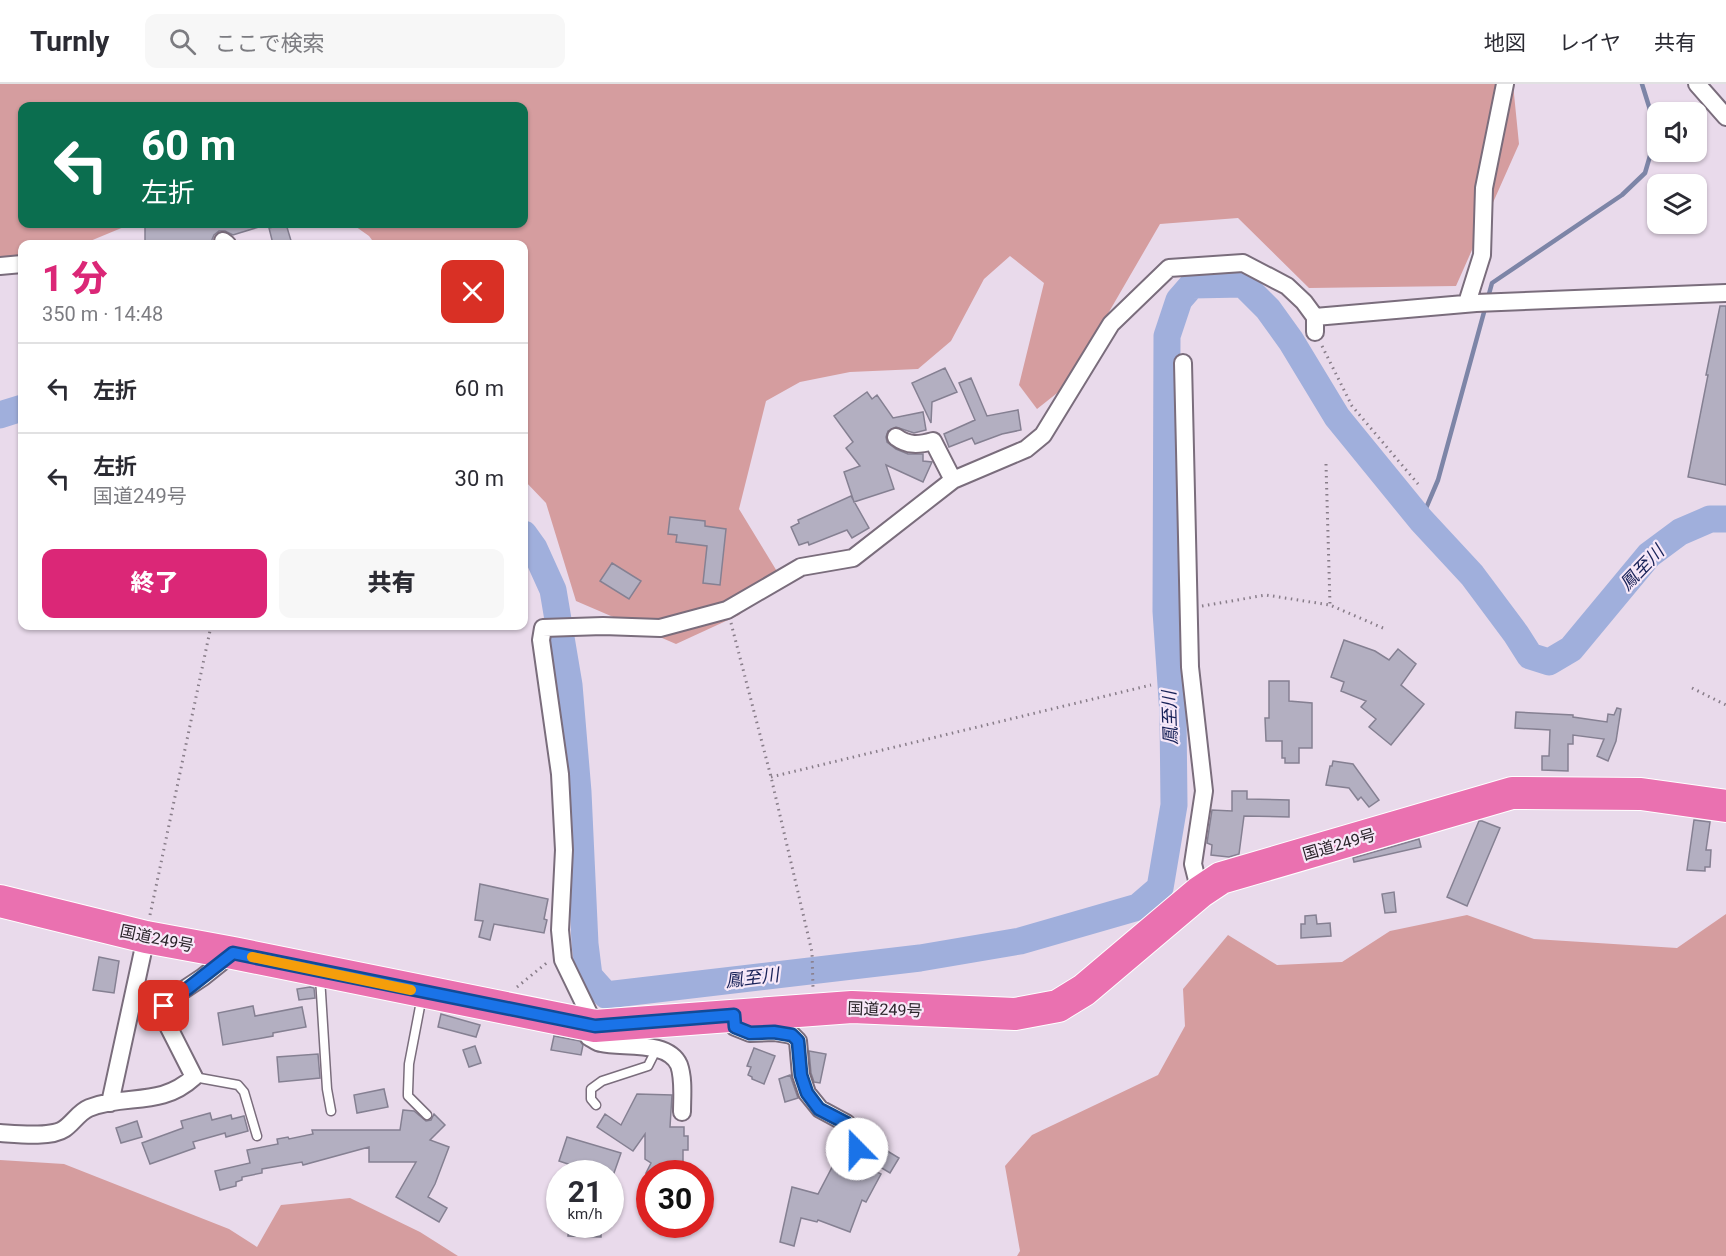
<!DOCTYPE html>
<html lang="ja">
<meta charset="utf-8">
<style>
:root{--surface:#fff;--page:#f7f7f7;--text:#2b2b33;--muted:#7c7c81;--line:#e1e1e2;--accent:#db2777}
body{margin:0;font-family:Roboto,"Noto Sans JP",sans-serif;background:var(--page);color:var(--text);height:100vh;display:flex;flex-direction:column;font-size:22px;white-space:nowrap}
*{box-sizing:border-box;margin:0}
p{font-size:20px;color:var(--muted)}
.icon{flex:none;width:33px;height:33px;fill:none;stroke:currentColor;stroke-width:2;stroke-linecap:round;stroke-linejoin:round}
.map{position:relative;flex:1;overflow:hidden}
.sheet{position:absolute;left:18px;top:156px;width:510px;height:390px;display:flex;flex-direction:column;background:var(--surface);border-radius:12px;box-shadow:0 2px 4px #0004}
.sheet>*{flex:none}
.guide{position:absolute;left:18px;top:18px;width:510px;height:126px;border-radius:12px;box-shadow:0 2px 4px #0004;background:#0b6e4f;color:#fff;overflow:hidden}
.fabs{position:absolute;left:1647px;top:18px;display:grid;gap:12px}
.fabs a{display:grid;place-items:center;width:60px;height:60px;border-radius:12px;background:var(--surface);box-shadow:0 2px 4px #0004;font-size:30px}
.speed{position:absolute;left:546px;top:1076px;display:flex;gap:12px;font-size:30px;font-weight:700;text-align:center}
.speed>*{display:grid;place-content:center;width:78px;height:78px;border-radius:50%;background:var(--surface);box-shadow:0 2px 4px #0004;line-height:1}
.speed small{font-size:15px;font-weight:400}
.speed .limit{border:9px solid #d22;background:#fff;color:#111}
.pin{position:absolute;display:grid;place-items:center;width:51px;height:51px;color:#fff;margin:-26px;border-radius:12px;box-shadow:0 3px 9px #0006}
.me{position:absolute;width:66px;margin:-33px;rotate:338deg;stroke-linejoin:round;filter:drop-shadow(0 0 4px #0008)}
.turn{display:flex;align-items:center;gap:21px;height:126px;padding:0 24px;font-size:27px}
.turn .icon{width:78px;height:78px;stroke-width:2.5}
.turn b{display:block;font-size:42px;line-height:51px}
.round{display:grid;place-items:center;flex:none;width:63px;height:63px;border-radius:12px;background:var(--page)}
.head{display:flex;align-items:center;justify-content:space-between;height:102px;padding:0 24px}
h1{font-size:36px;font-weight:800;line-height:45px;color:var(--accent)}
.action{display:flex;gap:12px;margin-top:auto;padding:12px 24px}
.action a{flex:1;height:69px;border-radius:12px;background:var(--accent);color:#fff;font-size:24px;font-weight:800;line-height:69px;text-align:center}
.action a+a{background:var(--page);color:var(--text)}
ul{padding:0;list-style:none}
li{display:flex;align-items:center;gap:18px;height:90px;padding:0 24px;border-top:2px solid var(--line)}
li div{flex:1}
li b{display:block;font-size:22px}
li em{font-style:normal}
header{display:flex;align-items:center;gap:36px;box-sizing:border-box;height:84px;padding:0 30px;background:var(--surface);border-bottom:2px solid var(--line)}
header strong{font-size:28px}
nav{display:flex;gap:33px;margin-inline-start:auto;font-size:21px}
.search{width:420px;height:54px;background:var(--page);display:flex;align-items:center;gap:15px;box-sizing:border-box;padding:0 21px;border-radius:12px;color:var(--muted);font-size:22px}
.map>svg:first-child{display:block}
</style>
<header>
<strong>Turnly</strong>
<div class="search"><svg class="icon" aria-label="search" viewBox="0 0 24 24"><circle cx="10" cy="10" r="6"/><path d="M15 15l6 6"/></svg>ここで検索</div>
<nav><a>地図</a><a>レイヤ</a><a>共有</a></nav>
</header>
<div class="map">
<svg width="1726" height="1172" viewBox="0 0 1726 1172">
<rect width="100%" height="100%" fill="#e9daeb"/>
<path fill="#d59d9f" d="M0,0H1513L1519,60L1456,202L1309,204L1238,134L1160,140L1066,302L1037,325L1019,301L1044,199L1010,172L984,195L951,257L918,285L850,288L800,298L766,317L739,425L778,489L739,531L676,560L576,517L546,419L524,396V160H375L369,152L352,140H524V22H22V140H131L83,160H22V183L0,187Z
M1726,830V1172H1017L1020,1167L1005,1082L1032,1051L1158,991L1185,942L1183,905L1228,851L1277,881L1342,878L1390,847L1467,831L1534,855L1677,864Z
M0,1076L64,1080L229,1145L257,1163L281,1121L350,1114L420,1148L458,1172H0Z"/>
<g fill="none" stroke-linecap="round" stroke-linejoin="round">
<path stroke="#7d85a7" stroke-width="4.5" d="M1421,436L1438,396L1492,199L1622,111L1645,89L1657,48L1642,0"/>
<path stroke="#a0afdc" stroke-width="27" d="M0,331L22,324
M524,450L534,464L553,506L569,601L578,708L585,860L589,892L606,911L920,874L1020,857L1138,823L1160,804L1174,721L1173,630L1166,527L1167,252L1179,216L1192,201L1243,200L1268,225L1291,257L1337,333L1421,436L1472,491L1516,550L1530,572L1549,578L1571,565L1649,471L1680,448L1710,435H1726"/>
</g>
<path fill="#b3afc1" stroke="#858092" stroke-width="1.5" d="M145,140H261L262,142L233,151L225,147H219L214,151L211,158L213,160H145Z
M286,140L292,160H273L269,144Z
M1720,222H1726V401L1688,393L1708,291H1706Z
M945,284L957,308L932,318L931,339L912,299Z
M971,294L987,332L1018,326L1021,346L1002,350L975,360L972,354L949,363L944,350L975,336L959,299Z
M867,308L872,315L877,311L893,334L923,328L926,346L914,349L896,343L888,347L886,353L887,358L896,365L908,370H923V377L932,378L923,398L886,381L894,405L854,418L844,388L860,382L846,364L853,358L834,332Z
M851,412L869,444L852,454L847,446L809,461L808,458L799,461L791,443L799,439L798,436Z
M670,433L705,437V442L726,445L720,501L703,499L707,462L676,458L677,451L668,450Z
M612,479L641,497L629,515L600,497Z
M1344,556L1375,567L1389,576L1398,565L1416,580L1401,601L1424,620L1391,661L1369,643L1376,635L1361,623L1366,617L1341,607L1344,598L1331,593Z
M1269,597H1289V617L1312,619V664H1299V679H1285V674H1282V657H1266L1265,634H1269Z
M1617,624L1621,625L1616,657L1608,677L1597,672L1604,655L1573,651V660H1568V687L1542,686V672H1549L1550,646L1515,644L1516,628L1573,631V633L1607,638L1608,630L1614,631Z
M1333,677L1353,680L1379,716L1369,723L1361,713L1358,716L1349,704L1326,701L1330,682H1332Z
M1232,707H1247V715L1289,716V733L1244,732L1239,770L1229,773L1211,771L1212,761L1207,759L1212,726L1232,727Z
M1694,736L1710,738L1706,766H1711L1710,783H1705V787L1687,786Z
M1479,737H1482L1500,744L1467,822L1447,813Z
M1419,755L1421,763L1354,778L1353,774Z
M480,800L548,815L544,835L547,836L544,849L494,840L490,856L479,853L483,837L475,836Z
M1394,808L1396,828L1385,829L1382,810Z
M1316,831L1317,840L1330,839L1331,852L1301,854V840H1305V832Z
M99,873L119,877L114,909L93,906Z
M310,903L314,904L315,914L299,916L297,905Z
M253,922L255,932L302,923L306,943L273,949V952L223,961L218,929Z
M441,930L480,941L476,953L438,943Z
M554,952L580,957L583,961L581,971L551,966Z
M475,962L481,979L469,983L463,966Z
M754,964L775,972L764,1000L752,995V993L748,991L751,983L747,982Z
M809,967L826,970L820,999L814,998L811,989Z
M318,970L320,994L279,998L277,973Z
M790,991L798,1014L785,1018L779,995Z
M384,1005L388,1023L357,1029L354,1011Z
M637,1010L672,1011L670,1043H684V1052H688V1066H683V1089H646L651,1079L645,1075V1050L633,1067L597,1043L605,1030L621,1041Z
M403,1026L414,1027L426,1037L431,1036L434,1030L445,1041L430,1056L449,1063L435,1100L428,1113L447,1124L439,1138L396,1113L416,1078H369V1063L303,1081L302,1078L262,1085V1089L242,1093V1096L236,1098V1102L220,1106L215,1087L250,1079L247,1066L278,1060L277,1055L288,1053L289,1055L313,1050L312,1046H400Z
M210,1029L212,1036L231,1031L232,1035L244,1032L248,1047L226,1053L225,1049L193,1058L195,1064L150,1080L142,1059L183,1044L181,1037Z
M137,1037L142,1053L121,1059L116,1044Z
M567,1053L621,1069L614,1089H578L580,1084L559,1077Z
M884,1065L899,1074L890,1089L875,1080Z
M840,1068L881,1090L866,1118L862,1116L850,1148L818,1136L817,1138L801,1134L794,1162L780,1158L792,1103L818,1110Z
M569,1140H601V1153L568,1152Z"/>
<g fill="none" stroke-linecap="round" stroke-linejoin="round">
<defs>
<path id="lane" d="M320,893L327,1005L331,1027
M422,912L409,980L408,1008V1012L427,1031
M194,993L238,1001L244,1008L257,1052
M596,1021L591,1015V1005L602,997L648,982L654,970L649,966"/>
<path id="street" d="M1697,0L1726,33
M223,157L227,160
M0,182L22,180
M1467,219L1482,171L1484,104L1505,0
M1315,248V233L1476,219L1726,209
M1183,279L1190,583L1204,707L1193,780L1200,808
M896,353C908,362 919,361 933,357L953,396
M734,932L735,943L750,949L774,948L792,951L798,957L801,991L807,1009L820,1025L846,1039L859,1051L857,1065
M589,941V953C593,955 597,959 601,959C623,964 668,956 679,981C684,995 682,1013 682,1028
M595,942L563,876L560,846L564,766L560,690L541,556L543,544L603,542L660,544L727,526L801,483L853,474L953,396L1026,365L1043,351L1111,240L1169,184L1243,179L1287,202L1304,218L1315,233
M110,1019L146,853
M0,1049C16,1050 51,1054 64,1045C73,1039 79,1028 89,1024C127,1009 160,1024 194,993L163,932V922L170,915L203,893L233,869"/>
<path id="highway" d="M0,817L146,853L233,869L595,942L852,923L1015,930L1058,922L1084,906L1200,808L1221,794L1512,709L1641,710L1726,722"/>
</defs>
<use href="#lane" stroke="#7a6d7c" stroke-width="11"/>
<use href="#street" stroke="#7a6d7c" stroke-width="20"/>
<use href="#highway" stroke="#fff" stroke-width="34"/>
<path stroke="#887d89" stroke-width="3" stroke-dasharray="1.5 4.5" stroke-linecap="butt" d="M1322,262L1352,322L1418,400
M1326,380L1330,521
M1202,522L1266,511L1330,521L1383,544
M731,539L771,693L812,868L813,904
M1692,604L1726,621
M771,693L1151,601
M150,831L211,542
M517,903L549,877"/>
<use href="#lane" stroke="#fff" stroke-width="8"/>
<use href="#street" stroke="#fff" stroke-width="16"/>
<use href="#highway" stroke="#ea71b0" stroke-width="32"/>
</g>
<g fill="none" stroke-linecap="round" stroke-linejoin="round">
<defs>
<path id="route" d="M164,922L170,915L187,905L233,869L595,942L734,931L735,943L750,949L774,948L792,951L798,957L801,991L807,1009L819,1025L846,1039L858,1051L857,1065"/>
</defs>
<use href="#route" stroke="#114b97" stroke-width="15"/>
<use href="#route" stroke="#1a73e8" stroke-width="10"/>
<path stroke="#f59e0b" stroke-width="10" d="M252,873L411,906"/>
</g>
<g text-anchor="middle" stroke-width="4.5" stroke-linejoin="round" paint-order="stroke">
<g font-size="16" fill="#2a242a" stroke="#f7e8f8">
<text transform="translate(1339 760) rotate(-16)" y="6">国道249号</text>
<text transform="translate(157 854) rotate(12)" y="6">国道249号</text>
<text transform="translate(885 925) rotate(2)" y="6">国道249号</text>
</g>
<g font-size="18" font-style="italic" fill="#192359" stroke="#f7e8f8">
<text transform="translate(1642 484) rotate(-46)" y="6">鳳至川</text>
<text transform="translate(1170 634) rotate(-92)" y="6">鳳至川</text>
<text transform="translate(752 894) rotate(-7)" y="6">鳳至川</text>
</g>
</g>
</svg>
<div class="fabs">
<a><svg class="icon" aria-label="sound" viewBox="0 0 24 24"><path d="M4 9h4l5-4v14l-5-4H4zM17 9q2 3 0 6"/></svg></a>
<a><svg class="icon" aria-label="layers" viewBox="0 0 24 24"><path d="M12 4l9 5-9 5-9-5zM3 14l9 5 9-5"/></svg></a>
</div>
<div class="speed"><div>21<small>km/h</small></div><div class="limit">30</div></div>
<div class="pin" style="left:164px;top:922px;background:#d93025"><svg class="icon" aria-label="arrive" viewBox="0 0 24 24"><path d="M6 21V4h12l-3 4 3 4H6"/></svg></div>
<svg class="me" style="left:857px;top:1065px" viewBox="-20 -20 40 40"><circle r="19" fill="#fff"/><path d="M0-13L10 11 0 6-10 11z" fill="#1a73e8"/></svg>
<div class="guide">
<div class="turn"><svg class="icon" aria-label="left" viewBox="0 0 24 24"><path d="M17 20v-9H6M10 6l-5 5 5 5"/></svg><div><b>60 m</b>左折</div></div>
</div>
<section class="sheet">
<div class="head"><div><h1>1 分</h1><p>350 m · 14:48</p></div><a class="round" style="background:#d93025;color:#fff"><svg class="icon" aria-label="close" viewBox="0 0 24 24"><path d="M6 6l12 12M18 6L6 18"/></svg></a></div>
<ul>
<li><svg class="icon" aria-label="left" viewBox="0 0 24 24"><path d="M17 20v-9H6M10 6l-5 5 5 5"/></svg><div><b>左折</b></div><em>60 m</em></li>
<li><svg class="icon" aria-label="left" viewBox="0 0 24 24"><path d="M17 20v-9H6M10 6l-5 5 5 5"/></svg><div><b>左折</b><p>国道249号</p></div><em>30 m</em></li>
</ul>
<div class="action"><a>終了</a><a>共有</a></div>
</section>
</div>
